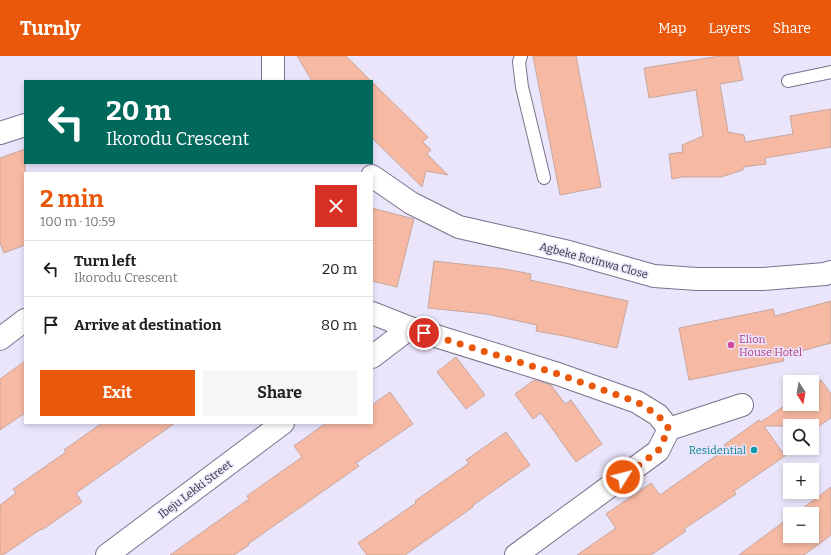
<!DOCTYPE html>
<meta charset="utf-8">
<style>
:root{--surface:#fff;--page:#f6f6f6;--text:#202124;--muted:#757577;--line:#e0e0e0;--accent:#ea580c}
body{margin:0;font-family:Bitter,serif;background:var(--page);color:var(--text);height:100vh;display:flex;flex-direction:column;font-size:15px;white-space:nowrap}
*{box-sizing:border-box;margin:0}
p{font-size:13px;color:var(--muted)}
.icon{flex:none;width:22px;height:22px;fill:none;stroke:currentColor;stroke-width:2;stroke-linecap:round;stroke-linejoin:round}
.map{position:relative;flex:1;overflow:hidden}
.side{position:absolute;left:24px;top:116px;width:349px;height:252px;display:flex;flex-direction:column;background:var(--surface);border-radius:0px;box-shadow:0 2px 6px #0003}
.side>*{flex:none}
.banner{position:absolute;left:24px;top:24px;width:349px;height:84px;border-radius:0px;box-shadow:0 2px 6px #0003;background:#00695c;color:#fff;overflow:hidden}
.needle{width:26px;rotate:169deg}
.controls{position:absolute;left:783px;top:319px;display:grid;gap:8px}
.controls a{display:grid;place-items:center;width:36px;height:36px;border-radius:0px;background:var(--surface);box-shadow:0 2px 6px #0003;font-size:20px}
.pin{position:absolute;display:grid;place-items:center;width:34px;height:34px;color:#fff;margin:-17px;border:2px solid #fff;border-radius:50%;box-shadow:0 1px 4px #0007}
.me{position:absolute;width:44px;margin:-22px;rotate:54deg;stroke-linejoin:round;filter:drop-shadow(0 0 3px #0008)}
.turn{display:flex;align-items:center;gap:14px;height:84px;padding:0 16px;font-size:18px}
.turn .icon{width:52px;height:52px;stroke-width:2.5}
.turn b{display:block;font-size:28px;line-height:34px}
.round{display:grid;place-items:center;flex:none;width:42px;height:42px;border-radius:0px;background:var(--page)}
.head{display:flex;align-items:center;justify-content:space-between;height:68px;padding:0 16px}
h1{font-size:24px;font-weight:700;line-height:30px;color:var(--accent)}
.action{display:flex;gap:8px;margin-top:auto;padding:8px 16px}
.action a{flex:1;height:46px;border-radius:0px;background:var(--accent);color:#fff;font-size:16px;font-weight:700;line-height:46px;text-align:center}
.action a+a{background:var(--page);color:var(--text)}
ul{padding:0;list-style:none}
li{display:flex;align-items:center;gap:12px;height:56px;padding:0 16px;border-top:1px solid var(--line)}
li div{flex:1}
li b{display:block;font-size:15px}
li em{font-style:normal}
header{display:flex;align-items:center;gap:24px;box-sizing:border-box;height:56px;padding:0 20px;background:var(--accent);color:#fff}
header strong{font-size:19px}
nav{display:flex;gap:22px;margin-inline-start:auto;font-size:14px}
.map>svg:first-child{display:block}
</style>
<header>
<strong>Turnly</strong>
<nav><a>Map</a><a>Layers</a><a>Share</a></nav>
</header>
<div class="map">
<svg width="831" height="499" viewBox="0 0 831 499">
<rect width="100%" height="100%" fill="#ebe5fc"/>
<path fill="#f6b9a4" stroke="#c7a79d" d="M297,0H346L371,25H312Z
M533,0H576L601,131L560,139Z
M720,0H738L743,24L720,28L728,76L744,79L745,86L793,78L790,60L831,53V91L765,102L766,108L743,111V114L721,121H682L672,123L669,98L683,96L682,89L703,80L696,34L649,42L644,12Z
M372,26L428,81L423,86L431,94L427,98L448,119L426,115L422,131L372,82Z
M25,93V189L4,197L0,187V102Z
M372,152L414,163L397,231L372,225Z
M434,205L505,213L531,218L530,224L628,245L617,292L564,280L536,275L537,269L486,258L428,252Z
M831,245V287L783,300L784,305L689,324L679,272L773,253L775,260Z
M456,301L485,339L466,353L437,316Z
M25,305V357L0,374V323Z
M534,324L551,329L565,348L571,344L602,388L576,406L541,357L533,363L515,338Z
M821,324L831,338V362L819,370H764L785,400L734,435L736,438L684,473L686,475L651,499H577L616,472L606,458L651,427L660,439L727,392L724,389L759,364L761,366L790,346V348H812V330Z
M390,336L413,368L356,407L359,410L248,488L249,489L234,499H170L249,443L247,440L302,401L294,390L326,367H372V349Z
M102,367H175L76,437L82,446L42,474L41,473L3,499H0V449L16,437L13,433L66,396L64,394Z
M506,376L530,409L472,450L473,451L405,499H367L358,487L416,447L415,445L469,407L466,404Z
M831,431V479L804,499H739L790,461V480H812V458H795Z"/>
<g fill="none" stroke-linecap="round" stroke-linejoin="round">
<defs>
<path id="lane" d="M521,0L519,6L522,31L544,122
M788,25L831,16"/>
<path id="street" d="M273,0V25
M0,77L25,69
M372,120L411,147L459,171L569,196L654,220L697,223H763L825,218L831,216
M372,257L410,272L558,318L637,346L658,359L669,373L658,395L516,499
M0,283L25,264
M372,301L410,272
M669,373L742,349
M107,499L283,367"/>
</defs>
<use href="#lane" stroke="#7a728c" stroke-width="14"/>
<use href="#street" stroke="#7a728c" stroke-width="24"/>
<use href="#lane" stroke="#fff" stroke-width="12"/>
<use href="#street" stroke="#fff" stroke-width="22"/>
</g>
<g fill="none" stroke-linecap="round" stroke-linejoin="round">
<path stroke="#ea580c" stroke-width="7" stroke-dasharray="0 12.6" d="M424,277L558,318L637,346L658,359L669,373L658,395L623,421"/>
</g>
<circle fill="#d1479c" stroke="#ebe5fc" stroke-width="1.5" cx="731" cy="289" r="4"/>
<circle fill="#0f9aa8" stroke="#ebe5fc" stroke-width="1.5" cx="754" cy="394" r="4"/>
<g text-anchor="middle" stroke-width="3" stroke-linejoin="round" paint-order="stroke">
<g font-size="11" fill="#37343f" stroke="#ebe5fc">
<text transform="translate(594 204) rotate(15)" y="4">Agbeke Rotinwa Close</text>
<text transform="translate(195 433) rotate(-37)" y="4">Ibeju Lekki Street</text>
</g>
<g font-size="11" fill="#b23c85" stroke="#ebe5fc" text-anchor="start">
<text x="739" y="287">Elion<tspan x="739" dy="13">House Hotel</tspan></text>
</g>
<g font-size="11" fill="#0d838f" stroke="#ebe5fc" text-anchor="end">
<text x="746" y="398">Residential</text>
</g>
</g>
</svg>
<div class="controls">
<a><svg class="needle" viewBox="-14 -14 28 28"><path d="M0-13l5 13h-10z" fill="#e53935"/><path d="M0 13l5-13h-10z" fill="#757577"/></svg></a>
<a><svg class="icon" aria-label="search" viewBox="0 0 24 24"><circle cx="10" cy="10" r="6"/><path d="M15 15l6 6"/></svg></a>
<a>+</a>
<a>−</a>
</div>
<div class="pin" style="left:424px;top:277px;background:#d93025"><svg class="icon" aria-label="arrive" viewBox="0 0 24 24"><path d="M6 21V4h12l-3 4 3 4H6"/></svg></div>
<svg class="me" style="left:623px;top:421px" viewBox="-20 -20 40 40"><circle r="17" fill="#ea580c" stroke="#fff" stroke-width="3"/><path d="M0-11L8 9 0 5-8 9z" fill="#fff"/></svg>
<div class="banner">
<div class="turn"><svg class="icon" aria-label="left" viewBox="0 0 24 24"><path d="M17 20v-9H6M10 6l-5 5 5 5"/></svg><div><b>20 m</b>Ikorodu Crescent</div></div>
</div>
<section class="side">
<div class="head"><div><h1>2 min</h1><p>100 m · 10:59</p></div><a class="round" style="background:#d93025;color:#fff"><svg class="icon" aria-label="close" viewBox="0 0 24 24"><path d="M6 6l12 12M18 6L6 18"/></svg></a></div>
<ul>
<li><svg class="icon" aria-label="left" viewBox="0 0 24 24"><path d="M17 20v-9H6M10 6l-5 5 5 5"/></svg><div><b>Turn left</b><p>Ikorodu Crescent</p></div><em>20 m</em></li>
<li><svg class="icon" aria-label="arrive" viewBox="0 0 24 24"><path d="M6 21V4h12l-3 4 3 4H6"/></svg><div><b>Arrive at destination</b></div><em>80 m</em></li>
</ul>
<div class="action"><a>Exit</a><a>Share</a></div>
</section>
</div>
